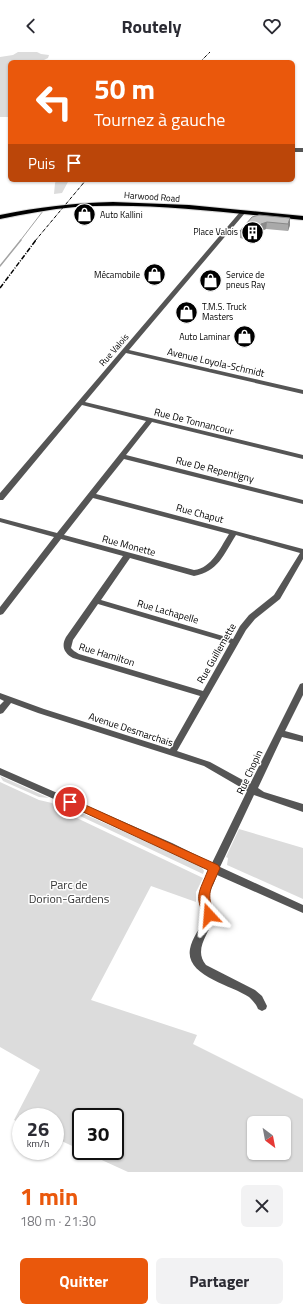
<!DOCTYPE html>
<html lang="fr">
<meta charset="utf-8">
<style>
:root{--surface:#fff;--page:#f2f2f3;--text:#2b2b33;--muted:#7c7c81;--accent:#ea580c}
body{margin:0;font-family:"Titillium Web",sans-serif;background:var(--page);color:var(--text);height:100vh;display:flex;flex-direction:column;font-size:15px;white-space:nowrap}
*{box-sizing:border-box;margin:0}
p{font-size:13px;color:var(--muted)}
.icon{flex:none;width:22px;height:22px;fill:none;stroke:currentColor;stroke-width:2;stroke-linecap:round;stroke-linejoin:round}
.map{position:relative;height:1120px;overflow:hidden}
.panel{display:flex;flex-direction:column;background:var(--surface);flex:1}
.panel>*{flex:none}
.hud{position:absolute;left:8px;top:8px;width:287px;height:122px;border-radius:6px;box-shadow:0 1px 3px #0004;background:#ea580c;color:#fff;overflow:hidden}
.needle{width:26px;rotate:148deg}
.buttons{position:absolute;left:247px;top:1064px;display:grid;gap:8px}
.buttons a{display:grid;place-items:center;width:44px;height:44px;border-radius:6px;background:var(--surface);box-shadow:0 1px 3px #0004;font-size:20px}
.speed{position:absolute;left:12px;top:1056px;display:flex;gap:8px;font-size:20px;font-weight:700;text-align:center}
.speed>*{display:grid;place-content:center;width:52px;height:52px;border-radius:50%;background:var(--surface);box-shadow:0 1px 3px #0004;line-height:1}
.speed small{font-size:10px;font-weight:400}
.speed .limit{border:2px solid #111;border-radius:6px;background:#fff;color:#111}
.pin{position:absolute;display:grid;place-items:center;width:34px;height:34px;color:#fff;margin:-17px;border:2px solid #fff;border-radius:50%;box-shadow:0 1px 4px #0007}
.me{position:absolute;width:44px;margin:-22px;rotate:341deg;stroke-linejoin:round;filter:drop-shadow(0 0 3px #0008)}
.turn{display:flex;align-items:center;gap:14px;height:84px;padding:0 20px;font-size:18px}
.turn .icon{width:52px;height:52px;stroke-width:2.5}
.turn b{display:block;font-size:28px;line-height:34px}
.then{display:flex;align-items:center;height:38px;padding:0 20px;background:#0003;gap:8px;font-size:15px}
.round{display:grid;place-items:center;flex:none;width:42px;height:42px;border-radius:6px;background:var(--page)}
.head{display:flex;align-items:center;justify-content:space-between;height:68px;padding:0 20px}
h1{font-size:24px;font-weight:700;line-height:30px;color:var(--accent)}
.cta{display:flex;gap:8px;margin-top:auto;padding:8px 20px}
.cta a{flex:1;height:46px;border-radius:6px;background:var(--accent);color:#fff;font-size:16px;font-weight:700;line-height:46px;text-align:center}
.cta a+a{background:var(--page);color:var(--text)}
header{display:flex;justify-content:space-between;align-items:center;height:52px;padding:0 20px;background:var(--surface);font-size:18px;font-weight:700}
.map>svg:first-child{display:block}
</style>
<header><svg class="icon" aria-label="back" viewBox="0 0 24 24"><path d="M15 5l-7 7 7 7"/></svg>Routely<svg class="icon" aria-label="heart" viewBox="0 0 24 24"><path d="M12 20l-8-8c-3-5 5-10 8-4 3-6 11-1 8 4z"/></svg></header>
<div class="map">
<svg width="303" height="1120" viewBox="0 0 303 1120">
<rect width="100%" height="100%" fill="#fff"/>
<path fill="#dcdcdc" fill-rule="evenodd" d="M18,0H37L41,2L49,3L48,6L40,10H10V65H0V5L13,3Z
M57,128H69L62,141L54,142L55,131Z
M0,724L49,746L39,745L3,729Z
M0,730L39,748L52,751L60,758L203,826L196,840V850L151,834L91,948L197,983L193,992L303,1047V1120H128L82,1099H115V1065H81V1098L55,1086V1065H21V1071L14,1068L40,1018L0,995ZM254,1071H284V1101H254Z
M55,749L201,814L204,819L203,822L61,755Z
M239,777L303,796V847L227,813L228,806L226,805Z"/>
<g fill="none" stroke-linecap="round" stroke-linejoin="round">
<path stroke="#a3a3a3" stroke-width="1" d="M0,167L16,164
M20,189L43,159L36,160"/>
<path stroke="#a3a3a3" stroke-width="1.5" d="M0,214L21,188"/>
<defs>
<path id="major" d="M113,150L189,153L303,164V168C228,161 151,150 75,155C50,157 25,162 0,167V163C38,155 74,151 113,150Z"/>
</defs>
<use href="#major" stroke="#dbdbdb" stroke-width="2"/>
<path fill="#555" fill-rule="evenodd" d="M293,96H303V100H293Z
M240,160L245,161L129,298L303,338V342L126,301L85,350L303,403V407L152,370L126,403L303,448V452L124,407L96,442L303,497V507L280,547L255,567L246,578L177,699L210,710L250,732L300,632L303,631V643L285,679L303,684V690L282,685L258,736L264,740L303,752V760L254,743L220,815L303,853V861L217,823C209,846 204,840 214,866C209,882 193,897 206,913L255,938L262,944L267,954L266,957L262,959L258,957C256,952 253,949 249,945C232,933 185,924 190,897C192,886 200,877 204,866C194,839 200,843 209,818L166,797L0,723V716L172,791L212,811L247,739L204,714L38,661L11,651L3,661L0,662V653L4,649L0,647V641L44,657L170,697L200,644L73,606C64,601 61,594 66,585L123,504L61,487L3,562L0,563V555L54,485L0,470V466L57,481L146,369L82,353L3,448H0V441ZM93,446L229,482C220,496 212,516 194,518L64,483ZM236,483L300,501L274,543L249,563L240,574L233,587L101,548L130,506L194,524C218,520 224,502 236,483ZM98,552L230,591L203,639L79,602L74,599L71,596L73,588Z"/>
<use href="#major" fill="#000" fill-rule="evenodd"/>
<path stroke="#000" stroke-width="1" stroke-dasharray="3.5 1 0.5 1" stroke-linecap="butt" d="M200,10L210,0
M35,189L86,128"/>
<path stroke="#000" stroke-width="1.5" stroke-dasharray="5 1.5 1 1.5" stroke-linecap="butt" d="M0,236L36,188"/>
</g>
<path fill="#a9a9a9" d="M252,165L290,166V173L288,179L266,177L261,179L252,189L240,186V179Z"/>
<path fill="#898989" d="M290,166V173L288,179V172Z
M267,170L266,177L261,179L252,189L253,181L261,172Z"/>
<path fill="#c4c4c4" stroke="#898989" d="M259,163L290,166L288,172L267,170L261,172L253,181L240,179L252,165Z"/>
<path fill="#ea580c" stroke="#983908" d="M70,746L218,813L220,816C211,838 205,840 215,863L213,866L209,867L205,866C194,843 199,841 208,818L66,752L64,750L66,747Z"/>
<defs>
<symbol id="shop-disc" viewBox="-11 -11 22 22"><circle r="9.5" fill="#000" stroke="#fff"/><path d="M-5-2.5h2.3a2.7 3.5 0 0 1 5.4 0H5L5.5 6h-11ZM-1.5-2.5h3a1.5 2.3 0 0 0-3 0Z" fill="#fff"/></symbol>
<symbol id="building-disc" viewBox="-11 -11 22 22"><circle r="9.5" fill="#000" stroke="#fff"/><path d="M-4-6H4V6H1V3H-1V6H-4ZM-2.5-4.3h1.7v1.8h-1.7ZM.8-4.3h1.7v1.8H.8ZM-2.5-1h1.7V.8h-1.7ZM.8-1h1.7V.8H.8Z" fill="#fff"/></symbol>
</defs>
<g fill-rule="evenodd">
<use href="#shop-disc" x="72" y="150" width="25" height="25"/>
<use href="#building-disc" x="240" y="168" width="25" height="25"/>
<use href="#shop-disc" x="142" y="210" width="25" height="25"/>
<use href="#shop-disc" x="198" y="216" width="25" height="25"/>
<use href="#shop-disc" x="174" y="248" width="25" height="25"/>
<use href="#shop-disc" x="232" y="272" width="25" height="25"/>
</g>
<g text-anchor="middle" stroke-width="3" stroke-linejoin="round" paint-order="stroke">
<g font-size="9" fill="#000" stroke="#fff">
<text transform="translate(152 145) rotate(4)" y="3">Harwood Road</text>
<text transform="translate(114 298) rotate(-49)" y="3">Rue Valois</text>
</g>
<g font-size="9" fill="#000" stroke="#fff" text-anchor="start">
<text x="100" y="166">Auto Kallini</text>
<text x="238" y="183" text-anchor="end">Place Valois</text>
<text x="140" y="226" text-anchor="end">Mécamobile</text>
<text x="226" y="226">Service de<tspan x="226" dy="10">pneus Ray</tspan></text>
<text x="202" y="258">T.M.S. Truck<tspan x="202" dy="10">Masters</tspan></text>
<text x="230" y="288" text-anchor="end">Auto Laminar</text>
</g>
<g font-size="10" fill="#000" stroke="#fff">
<text transform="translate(216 310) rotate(13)" y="4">Avenue Loyola-Schmidt</text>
<text transform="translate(194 369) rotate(14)" y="4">Rue De Tonnancour</text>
<text transform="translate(215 417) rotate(14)" y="4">Rue De Repentigny</text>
<text transform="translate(200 461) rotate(15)" y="4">Rue Chaput</text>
<text transform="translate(129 493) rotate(15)" y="4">Rue Monette</text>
<text transform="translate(168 559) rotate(16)" y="4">Rue Lachapelle</text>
<text transform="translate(216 601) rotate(-60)" y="4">Rue Guillemette</text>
<text transform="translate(107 602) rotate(17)" y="4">Rue Hamilton</text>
<text transform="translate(131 677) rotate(18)" y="4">Avenue Desmarchais</text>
<text transform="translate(249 720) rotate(-65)" y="4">Rue Chopin</text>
</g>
<g font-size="12" fill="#333" stroke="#fff">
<text x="69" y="837">Parc de<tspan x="69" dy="14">Dorion-Gardens</tspan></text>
</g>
</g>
</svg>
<div class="buttons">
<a><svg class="needle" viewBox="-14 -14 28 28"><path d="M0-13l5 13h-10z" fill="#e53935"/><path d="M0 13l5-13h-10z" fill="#7c7c81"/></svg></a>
</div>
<div class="speed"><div>26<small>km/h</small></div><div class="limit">30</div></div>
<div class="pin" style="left:70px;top:750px;background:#d93025"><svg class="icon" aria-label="arrive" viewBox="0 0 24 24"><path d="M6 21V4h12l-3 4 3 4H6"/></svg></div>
<svg class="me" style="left:209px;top:863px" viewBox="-20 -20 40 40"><path d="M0-17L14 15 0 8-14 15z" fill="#ea580c" stroke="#fff" stroke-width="4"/></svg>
<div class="hud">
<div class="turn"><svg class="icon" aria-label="left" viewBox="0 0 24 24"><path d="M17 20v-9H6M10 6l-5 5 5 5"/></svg><div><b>50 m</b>Tournez à gauche</div></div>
<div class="then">Puis<svg class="icon" aria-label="arrive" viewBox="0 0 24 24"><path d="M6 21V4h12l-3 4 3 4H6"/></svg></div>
</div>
</div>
<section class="panel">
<div class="head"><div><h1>1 min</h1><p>180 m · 21:30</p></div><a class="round"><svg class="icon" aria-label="close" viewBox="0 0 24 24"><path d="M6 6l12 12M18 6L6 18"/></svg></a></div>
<div class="cta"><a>Quitter</a><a>Partager</a></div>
</section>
